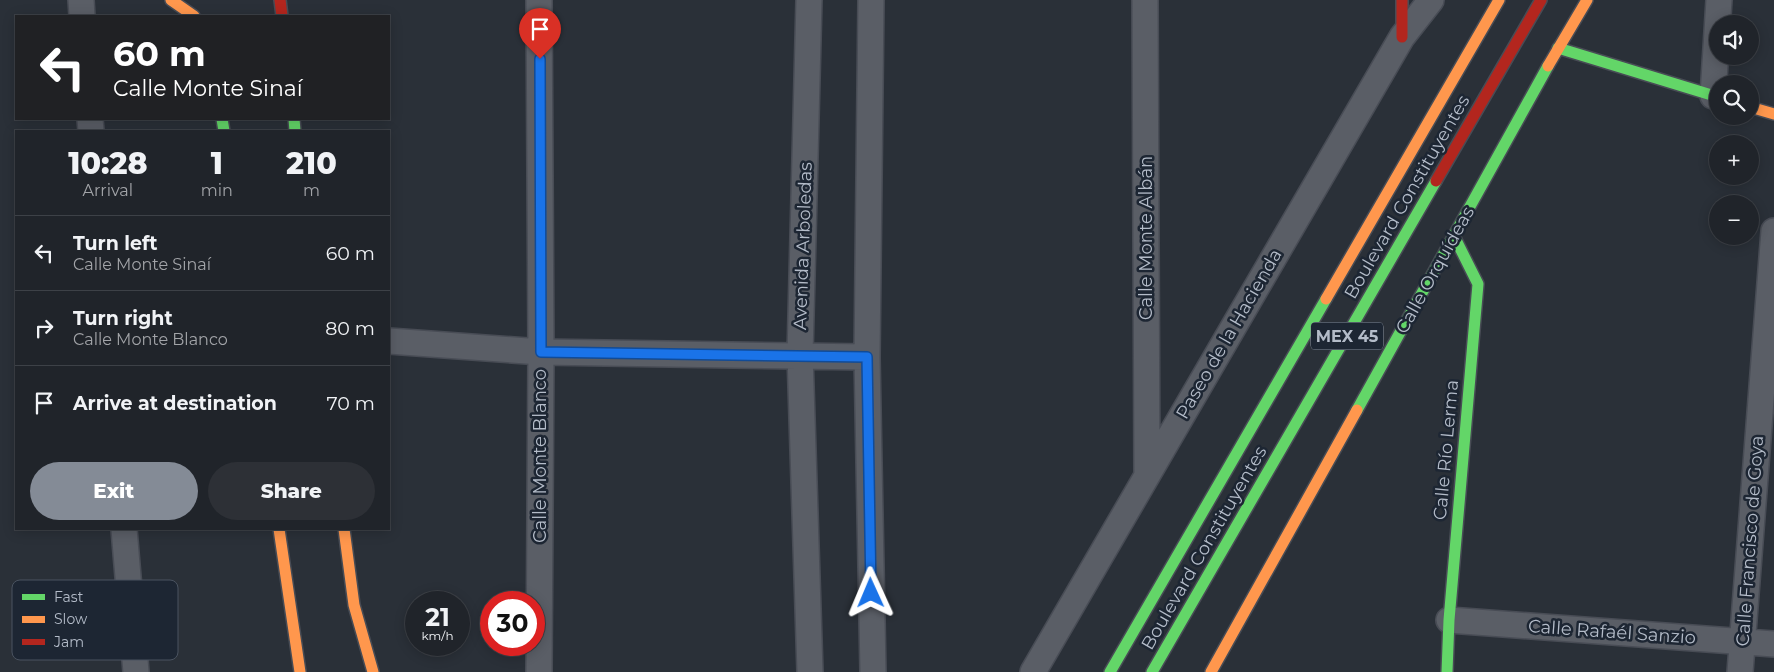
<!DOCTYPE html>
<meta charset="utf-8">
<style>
:root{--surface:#20242a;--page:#2d3036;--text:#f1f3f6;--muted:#a2a4a8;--line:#3d4147;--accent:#848b96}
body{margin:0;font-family:Montserrat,sans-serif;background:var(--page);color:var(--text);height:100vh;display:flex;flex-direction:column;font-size:19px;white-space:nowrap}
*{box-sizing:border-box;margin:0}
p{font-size:16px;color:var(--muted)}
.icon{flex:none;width:28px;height:28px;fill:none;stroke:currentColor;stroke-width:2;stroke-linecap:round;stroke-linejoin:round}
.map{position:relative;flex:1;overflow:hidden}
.sheet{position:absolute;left:15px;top:130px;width:375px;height:400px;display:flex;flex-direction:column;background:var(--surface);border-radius:0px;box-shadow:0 2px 12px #0003,0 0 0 1px var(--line)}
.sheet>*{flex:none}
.guide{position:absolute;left:15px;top:15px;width:375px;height:105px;border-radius:0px;box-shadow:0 2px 12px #0003,0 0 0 1px var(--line);background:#202124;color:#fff;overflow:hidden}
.tools{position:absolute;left:1709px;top:15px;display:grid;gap:10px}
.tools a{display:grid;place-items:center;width:50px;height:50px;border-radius:50%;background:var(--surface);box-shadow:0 2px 12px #0003,0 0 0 1px var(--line);font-size:25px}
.speed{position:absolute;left:405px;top:591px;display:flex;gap:10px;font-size:25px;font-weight:700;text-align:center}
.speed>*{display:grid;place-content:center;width:65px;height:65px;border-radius:50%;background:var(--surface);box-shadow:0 2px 12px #0003,0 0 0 1px var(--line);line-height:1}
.speed small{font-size:12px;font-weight:400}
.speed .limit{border:8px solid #d22;background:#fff;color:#111}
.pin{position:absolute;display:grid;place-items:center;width:42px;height:42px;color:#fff;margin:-51px -21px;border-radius:50% 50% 50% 0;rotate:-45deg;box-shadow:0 0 5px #0007}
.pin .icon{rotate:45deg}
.me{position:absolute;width:55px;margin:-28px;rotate:359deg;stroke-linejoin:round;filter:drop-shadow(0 0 4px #0008)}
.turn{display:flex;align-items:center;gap:18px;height:105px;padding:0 15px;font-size:22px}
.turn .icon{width:65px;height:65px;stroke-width:2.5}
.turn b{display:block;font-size:35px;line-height:42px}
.eta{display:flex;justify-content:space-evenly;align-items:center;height:85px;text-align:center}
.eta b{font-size:30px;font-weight:800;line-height:35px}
.primary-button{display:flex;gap:10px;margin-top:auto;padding:10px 15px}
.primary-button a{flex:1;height:58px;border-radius:30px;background:var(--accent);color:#fff;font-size:20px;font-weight:800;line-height:58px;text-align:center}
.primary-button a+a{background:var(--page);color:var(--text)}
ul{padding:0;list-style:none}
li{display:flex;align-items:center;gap:15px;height:75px;padding:0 15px;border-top:1px solid var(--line)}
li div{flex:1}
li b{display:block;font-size:19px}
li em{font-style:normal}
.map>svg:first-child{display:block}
</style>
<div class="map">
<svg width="1774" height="672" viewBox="0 0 1774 672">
<rect width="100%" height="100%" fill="#2a3038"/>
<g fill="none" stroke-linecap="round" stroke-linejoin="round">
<defs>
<path id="street" d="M81,0L82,16
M539,0L541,352L539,672
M809,0L800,355L810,672
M871,0L867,357L873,672
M1145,0L1147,475
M1713,96L1719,0
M90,119L91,131
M389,341L541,352L867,357
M124,529L136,672
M1449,620L1774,644
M1033,672L1402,37L1431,0
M1740,672L1774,231"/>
<path id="fast" d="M1558,48L1718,97
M222,119L224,131
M294,119L295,131
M1357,410L1548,66
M1110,672L1326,299
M1152,672L1436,181
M1447,672L1449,620L1478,284L1454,236"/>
<path id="slow" d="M171,0L194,16
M1548,66L1587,0
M1750,107L1774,114
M1326,299L1499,0
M279,529L300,672
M344,529L354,605L373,672
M1211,672L1357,410"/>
<path id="jam" d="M280,0L282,16
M1402,0V37
M1436,181L1541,0"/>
</defs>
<use href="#street" stroke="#484c55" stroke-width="28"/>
<use href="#fast" stroke="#484c55" stroke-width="14"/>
<use href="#slow" stroke="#484c55" stroke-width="14"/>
<use href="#jam" stroke="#484c55" stroke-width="14"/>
<use href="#street" stroke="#5a5e66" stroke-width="25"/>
<use href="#fast" stroke="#63d668" stroke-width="11"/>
<use href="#slow" stroke="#ff974d" stroke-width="11"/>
<use href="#jam" stroke="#b3261e" stroke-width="11"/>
</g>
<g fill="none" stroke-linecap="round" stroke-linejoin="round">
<defs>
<path id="route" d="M540,59L541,352L867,357L871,593"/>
</defs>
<use href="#route" stroke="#114b97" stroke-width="12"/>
<use href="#route" stroke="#1a73e8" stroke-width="9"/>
</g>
<g text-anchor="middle" stroke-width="5" stroke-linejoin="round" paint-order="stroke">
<rect fill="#1d2633" stroke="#878f9c" stroke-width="1" x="1311" y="322.5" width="72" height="27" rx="4"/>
<g font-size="16" font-weight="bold" fill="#b4bcc9">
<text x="1347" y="342">MEX 45</text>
</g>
<g font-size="18" fill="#b4bcc9" stroke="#1d2633">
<text transform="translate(1407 197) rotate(-60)" y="6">Boulevard Constituyentes</text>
<text transform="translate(1146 238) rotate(-90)" y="6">Calle Monte Albán</text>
<text transform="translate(803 246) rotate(-88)" y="6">Avenida Arboledas</text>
<text transform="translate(1435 270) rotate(-61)" y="6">Calle Orquídeas</text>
<text transform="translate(1229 334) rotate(-60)" y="6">Paseo de la Hacienda</text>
<text transform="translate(1446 450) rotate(-85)" y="6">Calle Río Lerma</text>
<text transform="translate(540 456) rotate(-90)" y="6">Calle Monte Blanco</text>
<text transform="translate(1750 541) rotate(-86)" y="6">Calle Francisco de Goya</text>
<text transform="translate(1204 548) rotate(-60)" y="6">Boulevard Constituyentes</text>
<text transform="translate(1612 632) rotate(4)" y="6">Calle Rafaél Sanzio</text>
</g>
</g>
<rect x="12" y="580" width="166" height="80" rx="8" fill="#1d2633" stroke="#4a5360" stroke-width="1"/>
<rect x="22" y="594" width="23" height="6" fill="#63d668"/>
<rect x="22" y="616" width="23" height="7" fill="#ff974d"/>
<rect x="22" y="639" width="23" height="6" fill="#b3261e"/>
<g font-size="14" fill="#b4bcc9">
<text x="54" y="602">Fast</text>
<text x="54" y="624">Slow</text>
<text x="54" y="647">Jam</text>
</g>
</svg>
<div class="tools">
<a><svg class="icon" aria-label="sound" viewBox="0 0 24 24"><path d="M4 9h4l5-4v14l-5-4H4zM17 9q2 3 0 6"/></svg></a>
<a><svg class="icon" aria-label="search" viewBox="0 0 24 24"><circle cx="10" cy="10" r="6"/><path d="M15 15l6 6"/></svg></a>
<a>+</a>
<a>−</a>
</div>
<div class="speed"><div>21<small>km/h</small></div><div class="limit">30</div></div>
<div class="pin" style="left:540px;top:59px;background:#d93025"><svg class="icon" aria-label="arrive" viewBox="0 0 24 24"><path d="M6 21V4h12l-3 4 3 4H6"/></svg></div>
<svg class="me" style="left:871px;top:593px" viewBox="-20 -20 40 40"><path d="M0-17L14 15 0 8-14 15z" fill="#1a73e8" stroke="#fff" stroke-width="4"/></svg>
<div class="guide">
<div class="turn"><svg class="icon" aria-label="left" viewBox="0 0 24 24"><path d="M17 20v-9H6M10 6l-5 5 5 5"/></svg><div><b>60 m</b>Calle Monte Sinaí</div></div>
</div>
<section class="sheet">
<div class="eta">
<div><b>10:28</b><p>Arrival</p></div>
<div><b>1</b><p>min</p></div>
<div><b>210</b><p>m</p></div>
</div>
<ul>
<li><svg class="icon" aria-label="left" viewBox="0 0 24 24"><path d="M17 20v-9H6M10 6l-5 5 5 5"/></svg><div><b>Turn left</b><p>Calle Monte Sinaí</p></div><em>60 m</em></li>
<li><svg class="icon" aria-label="right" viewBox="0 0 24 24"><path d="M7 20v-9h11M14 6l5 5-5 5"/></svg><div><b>Turn right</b><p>Calle Monte Blanco</p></div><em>80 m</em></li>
<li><svg class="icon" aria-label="arrive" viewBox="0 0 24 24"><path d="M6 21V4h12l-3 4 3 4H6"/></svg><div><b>Arrive at destination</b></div><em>70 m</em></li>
</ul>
<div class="primary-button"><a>Exit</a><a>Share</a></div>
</section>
</div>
